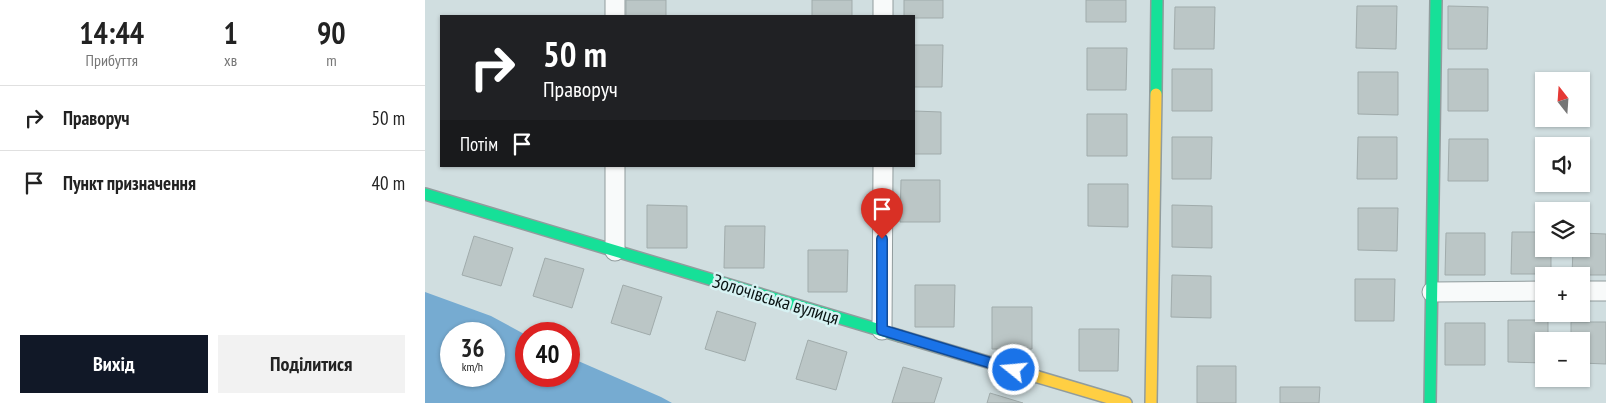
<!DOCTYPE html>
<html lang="uk">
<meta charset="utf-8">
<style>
:root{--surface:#fff;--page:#f2f2f2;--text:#222;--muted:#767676;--line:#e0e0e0;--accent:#111827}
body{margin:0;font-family:"PT Sans Narrow",sans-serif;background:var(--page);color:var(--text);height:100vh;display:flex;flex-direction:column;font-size:19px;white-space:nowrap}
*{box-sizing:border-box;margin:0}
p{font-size:16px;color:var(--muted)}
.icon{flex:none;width:28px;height:28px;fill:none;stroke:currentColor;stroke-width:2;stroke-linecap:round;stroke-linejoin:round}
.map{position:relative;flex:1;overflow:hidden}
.sheet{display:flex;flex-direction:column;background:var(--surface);width:425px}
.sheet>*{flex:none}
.hud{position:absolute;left:15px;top:15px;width:475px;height:152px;border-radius:0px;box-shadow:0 1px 4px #0004;background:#202124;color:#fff;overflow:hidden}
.needle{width:32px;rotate:343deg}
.controls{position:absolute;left:1110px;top:72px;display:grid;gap:10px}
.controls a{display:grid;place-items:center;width:55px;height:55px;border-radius:0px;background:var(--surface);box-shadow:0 1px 4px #0004;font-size:25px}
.speed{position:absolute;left:15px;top:322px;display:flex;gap:10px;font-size:25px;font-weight:700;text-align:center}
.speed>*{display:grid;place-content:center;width:65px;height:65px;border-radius:50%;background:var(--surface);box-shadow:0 1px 4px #0004;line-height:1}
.speed small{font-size:12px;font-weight:400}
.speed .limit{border:8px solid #d22;background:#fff;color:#111}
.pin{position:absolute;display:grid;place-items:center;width:42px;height:42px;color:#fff;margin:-51px -21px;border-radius:50% 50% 50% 0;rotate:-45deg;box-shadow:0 0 5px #0007}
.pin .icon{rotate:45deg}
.me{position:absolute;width:55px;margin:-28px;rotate:287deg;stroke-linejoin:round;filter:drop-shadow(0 0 4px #0008)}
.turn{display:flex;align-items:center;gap:18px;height:105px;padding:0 20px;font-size:22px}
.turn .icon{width:65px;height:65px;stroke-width:2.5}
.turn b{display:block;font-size:35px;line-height:42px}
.then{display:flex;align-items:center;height:48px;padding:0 20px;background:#0003;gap:10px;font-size:19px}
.eta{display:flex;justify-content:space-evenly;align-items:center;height:85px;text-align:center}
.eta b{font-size:30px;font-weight:700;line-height:35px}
.button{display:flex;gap:10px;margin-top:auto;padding:10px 20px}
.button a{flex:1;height:58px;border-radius:0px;background:var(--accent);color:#fff;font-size:20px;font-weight:700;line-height:58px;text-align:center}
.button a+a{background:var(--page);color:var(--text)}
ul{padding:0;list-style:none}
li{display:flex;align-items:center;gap:15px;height:65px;padding:0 20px;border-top:1px solid var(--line)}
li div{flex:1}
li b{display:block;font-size:19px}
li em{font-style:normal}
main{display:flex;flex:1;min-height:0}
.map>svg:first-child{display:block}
</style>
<main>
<section class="sheet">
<div class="eta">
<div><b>14:44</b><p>Прибуття</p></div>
<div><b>1</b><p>хв</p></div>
<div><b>90</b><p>m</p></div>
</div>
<ul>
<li><svg class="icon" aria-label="right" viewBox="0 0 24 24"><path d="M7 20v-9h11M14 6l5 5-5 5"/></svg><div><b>Праворуч</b></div><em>50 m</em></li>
<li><svg class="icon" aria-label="arrive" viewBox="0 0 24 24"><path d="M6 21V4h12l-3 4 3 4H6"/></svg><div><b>Пункт призначення</b></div><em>40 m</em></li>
</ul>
<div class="button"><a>Вихід</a><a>Поділитися</a></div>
</section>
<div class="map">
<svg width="1181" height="403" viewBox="0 0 1181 403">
<rect width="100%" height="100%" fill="#d0dee0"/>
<path fill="#76abd1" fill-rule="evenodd" d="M0,292L66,316L101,335V376H144V357L236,397L247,403H0ZM26,334H69V376H26Z"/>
<path fill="#bbc6c6" stroke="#a0abab" d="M201,0H241V16H201Z
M387,0H427V16H387Z
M479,0H518V18H489V16H479Z
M661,0H701V22H661Z
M932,6H972L971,49L931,48Z
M1023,6L1063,7L1062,49H1023Z
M750,7H790L789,49H749Z
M489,45H518L517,87H489Z
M662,48H702L701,90H662Z
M747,69H787V111H747Z
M1023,69H1063V111H1023Z
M933,72H973V115L933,114Z
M489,111L516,112V154H489Z
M662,114H702V156H662Z
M747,137H787L786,179H747Z
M933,137H972V179H932Z
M1024,139H1063V181H1023Z
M476,180H515V222H475Z
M663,184H703V227L663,226Z
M222,205L262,206V248H222Z
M747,205L787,206V248L747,247Z
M933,208H973L972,251L933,250Z
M300,226H340L339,268H299Z
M1087,232H1119V249H1126V274H1086Z
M1021,233H1060V275H1020Z
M1156,233L1181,234V275H1147L1148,249H1156Z
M49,236L88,248L76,286L37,275Z
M383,250H423L422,292H383Z
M120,258L159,269L147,308L108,296Z
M747,275L786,276V318L746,317Z
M930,279H970L969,321H930Z
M198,285L237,297L225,335L186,323Z
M490,285H530L529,327H490Z
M567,307H607V349H567Z
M292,311L331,323L320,361L280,349Z
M1083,320H1123V341H1119V363L1083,362Z
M1146,322H1181V364L1156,363V341H1146Z
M1020,323H1060V365H1020Z
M654,329H694L693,371H654Z
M383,340L422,352L411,390L371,379Z
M772,366H811V403H772Z
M478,367L517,378L509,403H467Z
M855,387H895L894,403H855Z
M565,393L598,403H562Z"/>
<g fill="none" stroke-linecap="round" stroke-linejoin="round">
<defs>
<path id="street" d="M190,16V0
M458,16V0
M190,251V166
M1156,291H1181
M1007,292L1119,291
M457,330L458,166"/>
<path id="fast" d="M731,94L732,0
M0,194L475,336
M1005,403L1011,0"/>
<path id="slow" d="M475,336L701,403
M726,403L731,94"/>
</defs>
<use href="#street" stroke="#919c9d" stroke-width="21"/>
<use href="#fast" stroke="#919c9d" stroke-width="14"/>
<use href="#slow" stroke="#919c9d" stroke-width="14"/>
<use href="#street" stroke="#f8fafa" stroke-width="19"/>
<use href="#fast" stroke="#16e098" stroke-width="11"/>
<use href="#slow" stroke="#ffcf43" stroke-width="11"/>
</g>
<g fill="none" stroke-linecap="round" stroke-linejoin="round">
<defs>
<path id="route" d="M457,239V330L589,370"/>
</defs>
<use href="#route" stroke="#114b97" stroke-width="12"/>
<use href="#route" stroke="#1a73e8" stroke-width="9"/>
</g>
<g text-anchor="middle" stroke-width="5" stroke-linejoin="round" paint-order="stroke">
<g font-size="19" fill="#091313" stroke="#d7f2f3">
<text transform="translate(351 299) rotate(17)" y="7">Золочівська вулиця</text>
</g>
</g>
</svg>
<div class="controls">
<a><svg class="needle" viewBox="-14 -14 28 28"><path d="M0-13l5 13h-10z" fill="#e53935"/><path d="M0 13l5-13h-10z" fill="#767676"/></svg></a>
<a><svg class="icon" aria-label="sound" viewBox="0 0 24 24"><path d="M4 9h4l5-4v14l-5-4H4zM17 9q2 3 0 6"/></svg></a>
<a><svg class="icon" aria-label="layers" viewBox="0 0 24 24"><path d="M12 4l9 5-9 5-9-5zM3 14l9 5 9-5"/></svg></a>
<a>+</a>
<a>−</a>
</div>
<div class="speed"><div>36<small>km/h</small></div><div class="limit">40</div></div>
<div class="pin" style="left:457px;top:239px;background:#d93025"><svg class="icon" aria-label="arrive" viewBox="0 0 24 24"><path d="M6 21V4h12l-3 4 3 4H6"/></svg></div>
<svg class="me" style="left:589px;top:370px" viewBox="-20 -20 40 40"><circle r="17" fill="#1a73e8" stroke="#fff" stroke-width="3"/><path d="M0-11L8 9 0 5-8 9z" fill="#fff"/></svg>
<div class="hud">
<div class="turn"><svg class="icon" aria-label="right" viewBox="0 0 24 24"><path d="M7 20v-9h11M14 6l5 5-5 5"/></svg><div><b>50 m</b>Праворуч</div></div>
<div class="then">Потім<svg class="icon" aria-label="arrive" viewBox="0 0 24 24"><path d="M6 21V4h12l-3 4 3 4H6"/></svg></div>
</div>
</div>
</main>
